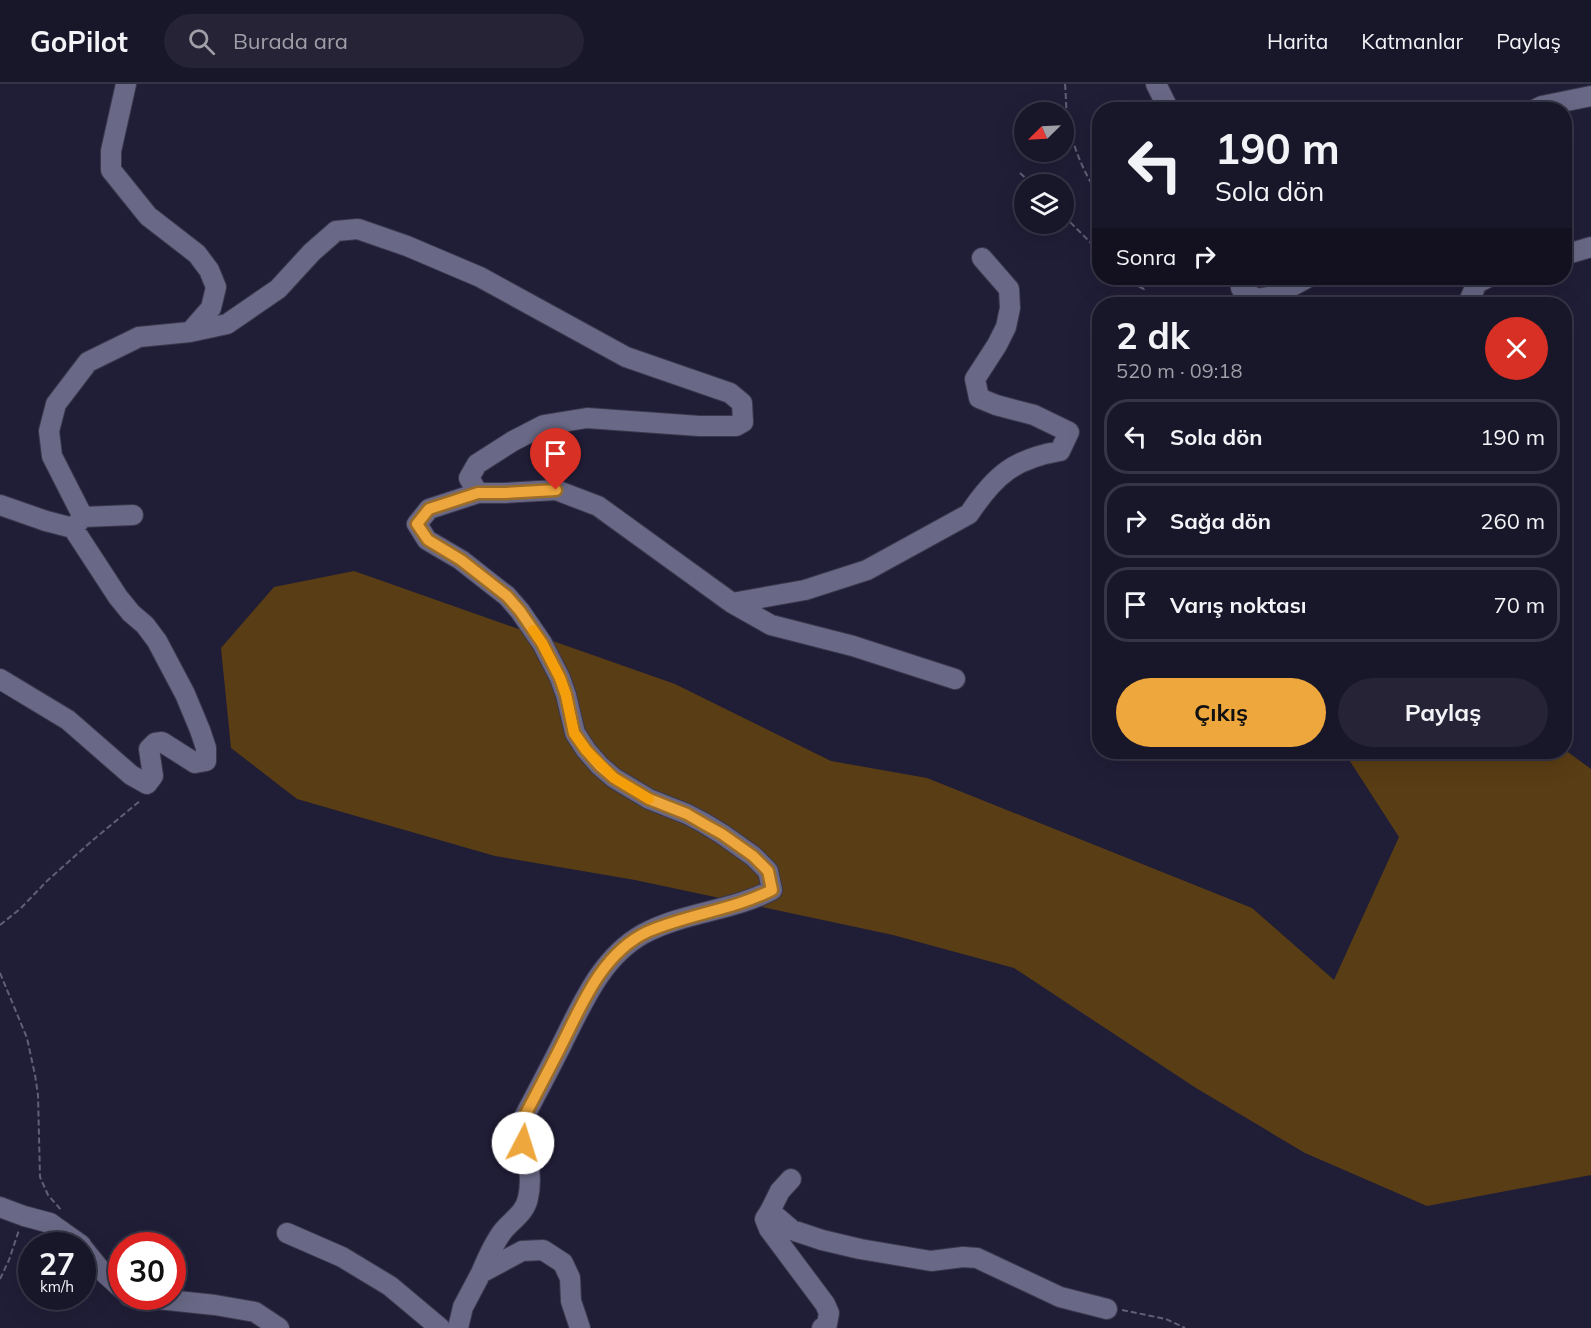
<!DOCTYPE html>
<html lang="tr">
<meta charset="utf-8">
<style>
:root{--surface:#181629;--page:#252335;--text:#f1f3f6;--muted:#9f9fa8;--line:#363546;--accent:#eea73d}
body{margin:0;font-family:Mulish,sans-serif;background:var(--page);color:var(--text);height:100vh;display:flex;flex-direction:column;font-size:22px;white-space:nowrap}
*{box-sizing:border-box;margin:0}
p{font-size:20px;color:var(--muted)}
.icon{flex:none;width:33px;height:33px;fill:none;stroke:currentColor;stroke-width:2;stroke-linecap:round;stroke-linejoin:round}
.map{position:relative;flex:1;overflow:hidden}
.side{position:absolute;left:1092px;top:213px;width:480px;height:462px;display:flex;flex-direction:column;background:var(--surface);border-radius:24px;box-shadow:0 6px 24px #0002,0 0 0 2px var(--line)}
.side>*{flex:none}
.hud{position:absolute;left:1092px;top:18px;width:480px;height:183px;border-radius:24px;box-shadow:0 6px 24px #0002,0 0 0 2px var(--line);background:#181629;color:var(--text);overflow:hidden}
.needle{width:39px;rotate:246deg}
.fabs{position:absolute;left:1014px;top:18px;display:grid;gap:12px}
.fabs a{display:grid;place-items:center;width:60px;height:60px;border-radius:50%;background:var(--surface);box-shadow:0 6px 24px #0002,0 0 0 2px var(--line);font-size:30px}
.speed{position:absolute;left:18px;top:1148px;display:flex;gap:12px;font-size:30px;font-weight:700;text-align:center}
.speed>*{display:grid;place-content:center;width:78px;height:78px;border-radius:50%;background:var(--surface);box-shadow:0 6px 24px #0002,0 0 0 2px var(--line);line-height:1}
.speed small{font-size:15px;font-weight:400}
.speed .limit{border:9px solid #d22;background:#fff;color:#111}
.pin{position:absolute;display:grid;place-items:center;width:51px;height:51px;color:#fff;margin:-62px -26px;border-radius:50% 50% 50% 0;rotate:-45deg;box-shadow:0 0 6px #0007}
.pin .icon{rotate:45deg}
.me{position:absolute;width:66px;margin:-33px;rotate:5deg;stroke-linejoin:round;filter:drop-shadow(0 0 4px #0008)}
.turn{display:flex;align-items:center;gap:21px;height:126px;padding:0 24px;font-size:27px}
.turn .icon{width:78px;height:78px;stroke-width:2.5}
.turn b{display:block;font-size:42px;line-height:51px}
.then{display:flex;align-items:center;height:57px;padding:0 24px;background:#0003;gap:12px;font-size:22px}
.round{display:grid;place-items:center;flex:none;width:63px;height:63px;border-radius:32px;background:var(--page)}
.overview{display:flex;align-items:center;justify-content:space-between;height:102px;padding:0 24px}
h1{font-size:36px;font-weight:700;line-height:45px}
.cta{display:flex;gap:12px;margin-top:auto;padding:12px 24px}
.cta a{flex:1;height:69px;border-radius:36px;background:var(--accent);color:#111;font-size:24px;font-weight:700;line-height:69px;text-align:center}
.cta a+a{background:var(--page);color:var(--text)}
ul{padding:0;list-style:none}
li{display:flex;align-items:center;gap:18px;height:75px;margin:0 12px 9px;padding:0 12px;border:3px solid var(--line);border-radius:24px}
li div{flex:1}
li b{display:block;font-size:22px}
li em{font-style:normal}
header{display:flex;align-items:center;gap:36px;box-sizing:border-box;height:84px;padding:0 30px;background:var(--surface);border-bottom:2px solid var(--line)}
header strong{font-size:28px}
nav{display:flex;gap:33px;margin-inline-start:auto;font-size:21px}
.search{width:420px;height:54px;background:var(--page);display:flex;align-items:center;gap:15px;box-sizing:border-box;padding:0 21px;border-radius:33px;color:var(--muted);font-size:22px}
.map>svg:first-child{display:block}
</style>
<header>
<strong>GoPilot</strong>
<div class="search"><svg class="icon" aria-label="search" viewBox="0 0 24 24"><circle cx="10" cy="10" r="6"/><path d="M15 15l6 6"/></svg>Burada ara</div>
<nav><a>Harita</a><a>Katmanlar</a><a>Paylaş</a></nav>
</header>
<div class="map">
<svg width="1591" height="1244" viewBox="0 0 1591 1244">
<rect width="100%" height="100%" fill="#201d37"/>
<path fill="#593d14" d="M354,487L675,600L831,677L927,694L1252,824L1334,896L1399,753L1344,668H1564L1565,666L1591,685V1091L1427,1122L1305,1069L1196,1004L1014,884L893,851L635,796L495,772L297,715L231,664L221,564L274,503Z"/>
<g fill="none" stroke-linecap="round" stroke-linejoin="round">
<defs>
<path id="minor" d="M126,0L111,67V86L148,132L197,170L209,186L216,203L211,224L190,248
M1156,0L1169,26
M1534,26L1542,22L1591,12
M1564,171L1591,163
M1240,194L1241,204L1256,215L1274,212L1307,194
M1471,220L1469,217L1477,199L1487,194
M478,409L429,425L417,440L427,456L461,476L507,512L520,527L542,559L560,594L566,611L575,649L586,666L600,682L614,694L649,715L687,730L704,739L722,750L753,772L768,787L772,806C732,827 684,828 643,850C602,873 583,918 563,958C549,986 535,1012 521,1039C524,1064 534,1088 528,1114C525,1129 512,1136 503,1147C493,1160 487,1175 481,1189
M0,421L46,437L73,444L83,433L52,372L49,347L56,320L88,278L139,253L190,248L227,240L278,205L312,168L336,147L358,145L407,162L480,193L626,273L730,309L742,319L743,338L736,342H699L587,334L544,341L513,357L477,380L469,394L478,409H505L556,406L598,422L732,519L805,506L867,486L969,430C995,391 1014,375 1060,367L1069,348L1034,331L996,321L979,314L975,295L997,261L1006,243L1010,224L1009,205L982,174
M83,433L133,431
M732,519L771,541L853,562L955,595
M0,595L68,636L131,691L147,700L153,692L149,665L155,659L162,658L195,679L206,677V664L200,646L185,610L157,557L145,541L131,529L118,513L73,444
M0,1123L24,1132L50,1139L81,1161
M770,1127L780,1107L791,1095
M287,1149L342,1173L390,1202L440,1244
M82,1163L99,1184L122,1205
M129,1212L215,1221L255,1228L279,1244
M458,1244L463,1223L481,1189L522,1167L543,1166L563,1179L570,1194L571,1217L580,1244
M822,1244L827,1240L829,1229L825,1220L769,1145L765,1135L770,1127L792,1146L822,1156L860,1165L931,1177L963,1173L977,1174L1060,1213L1107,1225"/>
</defs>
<use href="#minor" stroke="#3b384d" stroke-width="22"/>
<path stroke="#615e76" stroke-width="2" stroke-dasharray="6 3" stroke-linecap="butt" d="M1065,0C1066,11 1066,22 1067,33C1072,61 1084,90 1100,113
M1020,89L1032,100
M1064,132L1100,168
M1123,194L1127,197L1144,205L1146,194
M0,841L20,825L48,796L93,756L141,716
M0,889L27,954L35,991L38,1011L40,1093L48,1111L62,1127
M0,1195L9,1176L19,1146
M1122,1226L1166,1235L1185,1244"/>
<use href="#minor" stroke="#696886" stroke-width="20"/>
</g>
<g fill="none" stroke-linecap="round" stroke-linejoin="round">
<defs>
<path id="route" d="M523,1059L521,1039C535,1012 549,986 563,958C583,918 603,869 647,848C688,830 733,826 772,806L768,787L753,772L722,750L704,740L687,730L649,715L614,694L600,682L586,666L574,649L566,611L560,594L542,559L520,527L507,512L461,476L428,456L417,440L429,425L478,409H505L556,406"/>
</defs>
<use href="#route" stroke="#9b6d28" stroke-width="15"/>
<use href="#route" stroke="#eea73d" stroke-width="10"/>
<path stroke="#f59e0b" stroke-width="10" d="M533,546L542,559L560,594L566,611L574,649L586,666L614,694L649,715"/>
</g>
</svg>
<div class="fabs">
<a><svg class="needle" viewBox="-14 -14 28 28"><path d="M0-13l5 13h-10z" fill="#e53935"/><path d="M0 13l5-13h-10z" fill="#9f9fa8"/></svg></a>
<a><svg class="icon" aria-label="layers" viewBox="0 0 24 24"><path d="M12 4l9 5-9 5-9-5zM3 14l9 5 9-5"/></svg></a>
</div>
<div class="speed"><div>27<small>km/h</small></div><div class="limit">30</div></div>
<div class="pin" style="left:556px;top:406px;background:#d93025"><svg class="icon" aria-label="arrive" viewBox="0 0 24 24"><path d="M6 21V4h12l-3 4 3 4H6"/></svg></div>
<svg class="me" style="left:523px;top:1059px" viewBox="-20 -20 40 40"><circle r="19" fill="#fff"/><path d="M0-13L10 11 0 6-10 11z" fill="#eea73d"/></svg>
<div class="hud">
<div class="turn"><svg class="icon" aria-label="left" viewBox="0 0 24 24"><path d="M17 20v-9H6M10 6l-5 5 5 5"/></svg><div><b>190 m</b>Sola dön</div></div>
<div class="then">Sonra<svg class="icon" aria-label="right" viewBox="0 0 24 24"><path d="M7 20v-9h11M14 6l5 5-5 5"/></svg></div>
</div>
<section class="side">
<div class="overview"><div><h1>2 dk</h1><p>520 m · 09:18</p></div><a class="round" style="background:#d93025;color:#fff"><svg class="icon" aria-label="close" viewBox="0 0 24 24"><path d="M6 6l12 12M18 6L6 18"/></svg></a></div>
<ul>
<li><svg class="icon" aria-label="left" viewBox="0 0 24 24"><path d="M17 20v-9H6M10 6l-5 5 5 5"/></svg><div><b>Sola dön</b></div><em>190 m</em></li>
<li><svg class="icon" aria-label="right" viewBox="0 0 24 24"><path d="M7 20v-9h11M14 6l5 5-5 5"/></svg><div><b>Sağa dön</b></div><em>260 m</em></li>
<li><svg class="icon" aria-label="arrive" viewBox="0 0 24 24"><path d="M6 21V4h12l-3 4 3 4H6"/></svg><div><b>Varış noktası</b></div><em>70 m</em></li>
</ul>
<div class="cta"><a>Çıkış</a><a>Paylaş</a></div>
</section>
</div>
